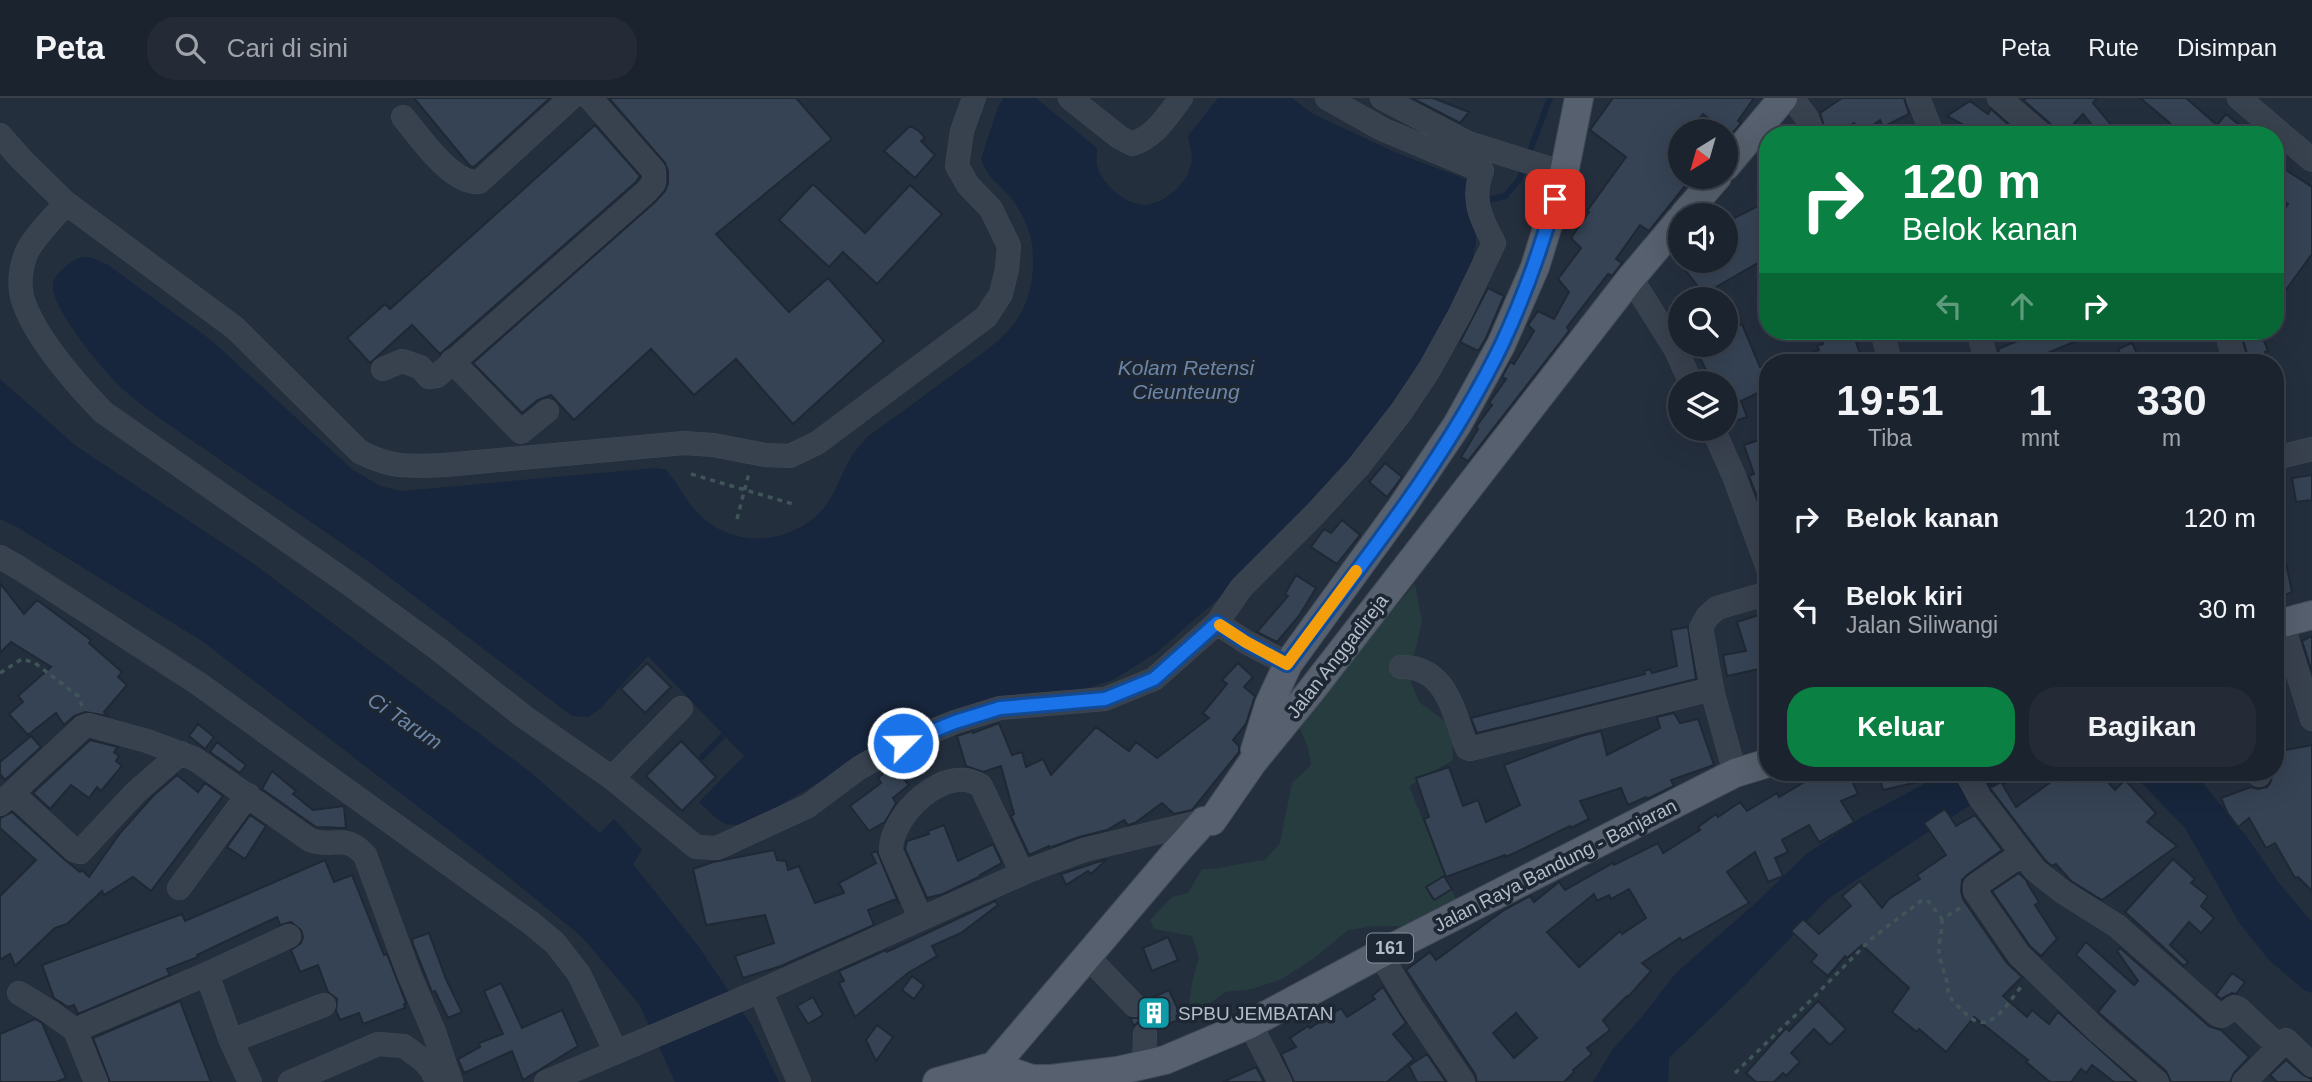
<!DOCTYPE html>
<html lang="id">
<style>
:root{--surface:#1b232e;--page:#242b36;--text:#f1f3f6;--muted:#a0a4aa;--line:#39404a;--accent:#0b8043}
body{margin:0;font-family:Helvetica,sans-serif;background:var(--page);color:var(--text);height:100vh;display:flex;flex-direction:column;font-size:26px;white-space:nowrap}
*{box-sizing:border-box;margin:0}
p{font-size:23px;color:var(--muted)}
.icon{flex:none;width:38px;height:38px;fill:none;stroke:currentColor;stroke-width:2;stroke-linecap:round;stroke-linejoin:round}
.map{position:relative;flex:1;overflow:hidden}
.panel{position:absolute;left:1759px;top:256px;width:525px;height:427px;display:flex;flex-direction:column;background:var(--surface);border-radius:28px;box-shadow:0 7px 28px #0002,0 0 0 2px var(--line)}
.panel>*{flex:none}
.banner{position:absolute;left:1759px;top:28px;width:525px;height:214px;border-radius:28px;box-shadow:0 7px 28px #0002,0 0 0 2px var(--line);background:#0b8043;color:#fff;overflow:hidden}
.needle{width:46px;rotate:217deg}
.tools{position:absolute;left:1668px;top:21px;display:grid;gap:14px}
.tools a{display:grid;place-items:center;width:70px;height:70px;border-radius:50%;background:var(--surface);box-shadow:0 7px 28px #0002,0 0 0 2px var(--line);font-size:35px}
.pin{position:absolute;display:grid;place-items:center;width:60px;height:60px;color:#fff;margin:-30px;border-radius:14px;box-shadow:0 4px 10px #0006}
.me{position:absolute;width:77px;margin:-38px;rotate:67deg;stroke-linejoin:round;filter:drop-shadow(0 0 5px #0008)}
.turn{display:flex;align-items:center;gap:24px;height:147px;padding:0 28px;font-size:32px}
.turn .icon{width:91px;height:91px;stroke-width:2.5}
.turn b{display:block;font-size:49px;line-height:60px}
.lanes{display:flex;align-items:center;height:66px;padding:0 28px;background:#0003;justify-content:center;gap:35px;direction:ltr}
.lanes .off{opacity:.35}
.eta{display:flex;justify-content:space-evenly;align-items:center;height:119px;text-align:center}
.eta b{font-size:42px;font-weight:800;line-height:49px}
.action{display:flex;gap:14px;margin-top:auto;padding:14px 28px}
.action a{flex:1;height:80px;border-radius:28px;background:var(--accent);color:#fff;font-size:28px;font-weight:800;line-height:80px;text-align:center}
.action a+a{background:var(--page);color:var(--text)}
ul{padding:0;list-style:none}
li{display:flex;align-items:center;gap:21px;height:91px;padding:0 28px}
li div{flex:1}
li b{display:block;font-size:26px}
li em{font-style:normal}
header{display:flex;align-items:center;gap:42px;box-sizing:border-box;height:98px;padding:0 35px;background:var(--surface);border-bottom:2px solid var(--line)}
header strong{font-size:33px}
nav{display:flex;gap:38px;margin-inline-start:auto;font-size:24px}
.search{width:490px;height:63px;background:var(--page);display:flex;align-items:center;gap:18px;box-sizing:border-box;padding:0 24px;border-radius:28px;color:var(--muted);font-size:26px}
.map>svg:first-child{display:block}
</style>
<header>
<strong>Peta</strong>
<div class="search"><svg class="icon" aria-label="search" viewBox="0 0 24 24"><circle cx="10" cy="10" r="6"/><path d="M15 15l6 6"/></svg>Cari di sini</div>
<nav><a>Peta</a><a>Rute</a><a>Disimpan</a></nav>
</header>
<div class="map">
<svg width="2312" height="984" viewBox="0 0 2312 984">
<rect width="100%" height="100%" fill="#242f3e"/>
<path fill="#263c3f" d="M1415,486L1422,524L1409,579L1419,604L1452,628L1453,662L1409,688L1456,802L1405,828H1375L1348,832L1313,861L1282,881L1252,891L1225,894L1204,910L1189,907L1192,885L1199,859L1192,838L1154,831L1150,822L1172,799L1188,795L1202,771C1224,771 1243,764 1265,762L1280,745L1292,685L1311,667L1308,650L1297,624Z"/>
<path fill="#17263c" d="M1004,0H1036L1097,50C1097,55 1096,62 1097,67C1102,87 1129,111 1151,106C1167,102 1185,87 1190,70C1194,59 1190,48 1188,38L1218,0H1292L1313,16L1399,56L1468,82L1465,97L1475,124L1476,145L1471,169L1445,225L1385,322L1338,378L1226,494L1156,555L1113,582L846,668L752,724C724,732 719,723 699,704L744,658L648,558L600,611L588,619L572,618L372,466L152,315C143,307 132,300 123,291C106,276 49,208 53,186C54,179 60,173 65,169C82,154 90,158 108,167L211,242L353,372L380,388L401,393L655,370L666,372C678,385 685,402 698,415C732,451 789,448 822,412C836,396 842,373 853,356C857,350 863,345 867,339C895,319 922,299 949,279C975,260 1005,243 1021,215C1033,194 1036,160 1030,137C1026,124 1019,109 1010,99C997,83 989,82 981,61L998,9Z
M0,281L76,348L254,466L529,673L600,735L614,721L642,752L633,766L699,849L752,928L779,984H675L639,906L582,839L489,763L202,543L17,429L0,421Z
M1947,674H2031L2019,678L1972,706L1908,747L1828,801L1746,886L1669,960L1668,984H1593L1612,952L1641,920L1675,876L1760,801L1805,757L1860,720Z
M2131,674H2194L2247,739L2279,785L2312,824V895L2304,892L2269,862L2240,826L2185,730Z"/>
<g fill="none" stroke-linecap="round" stroke-linejoin="round">
<path stroke="#17263c" stroke-width="6" d="M1484,103L1505,98L1519,82L1550,0
M702,659L724,637"/>
</g>
<path fill="#364354" stroke="#1f2835" stroke-width="2" fill-rule="evenodd" d="M414,0H550L474,69L470,68Z
M609,0H796L832,41L716,136L789,214L828,180L884,243L793,326L736,261L694,297L651,251L574,322L551,297L538,302L522,315L473,265L655,104L665,93L668,85V73L665,65Z
M1412,0H1433L1469,14L1460,25Z
M1613,0H1754L1738,23L1741,25L1731,37L1703,16L1689,33H1680V79H1692L1649,133L1640,127L1616,161L1622,165L1612,178L1608,176L1567,229L1569,233L1468,363L1461,359L1478,331L1476,329L1492,307L1489,305L1506,281L1502,279L1510,264L1514,266L1534,233L1528,227L1538,213L1554,221L1569,194L1558,181L1581,150L1571,140L1589,114L1587,113L1626,59L1590,32Z
M1842,0H1904L1909,16L1883,29L1880,22L1862,35L1854,25L1835,37H1827L1820,15Z
M2027,0H2097L2093,5L2113,29L2103,37H2100L2083,16L2063,37H2056L2051,26L2023,2Z
M2140,0H2186L2217,27L2226,16L2251,37H2178L2167,28L2170,25Z
M1970,3L1988,16L1991,11L2020,37H1982L1947,18Z
M595,27L640,78L636,84L440,256L412,227L370,265L347,240L385,206L390,211Z
M910,28L919,33L925,40L921,43L935,57L915,80L884,53Z
M2275,65L2312,89V156L2275,207V124L2288,106L2275,97Z
M813,86L865,135L910,87L942,116L877,186L843,154L829,169L779,122Z
M1768,103V159L1704,196L1678,163H1726V124Z
M1488,190L1504,198L1486,240L1479,252H1476L1460,244Z
M1726,205L1740,227L1742,226L1760,269L1768,266V290L1741,303L1747,319L1726,326V285H1712L1694,247H1726Z
M1818,233H1852L1863,264H1790L1819,252L1817,248L1823,246Z
M2042,233H2100L2026,264H2001L1998,251Z
M2241,233H2260L2268,253L2265,254L2268,264H2249Z
M2132,245L2141,264H2124L2118,251Z
M1768,339V428L1749,378L1754,376L1744,347Z
M1385,365L1402,379L1387,399L1369,384Z
M2312,377V402L2296,404L2292,380Z
M1342,422L1360,437L1337,466L1311,449L1324,431L1331,435Z
M2282,446L2292,494L2275,501V447Z
M1296,477L1316,490L1299,518L1277,544L1257,534L1288,498L1285,496Z
M0,485L24,516L37,502L91,542L89,545L122,574L118,579L127,587L104,614L108,618L85,614L74,618L64,627L56,615L28,637L9,616L23,604L18,598L51,569L11,544L0,555Z
M1768,514V569L1727,578L1723,557L1746,553L1737,524Z
M1688,529L1696,581L1477,635L1471,620L1645,576L1644,573L1650,571L1652,575L1677,568L1671,532Z
M2312,538V574L2302,543Z
M647,565L671,589L645,615L621,591Z
M1238,565L1253,579L1244,589L1255,598L1246,626L1233,642L1239,648V654L1192,712L1174,716L1162,705L1135,725L1128,727L1124,722L1107,732L1079,739L1049,750V748L1029,757L1011,718L1014,716L1001,668L983,674L966,668L957,638L973,633V635L999,625L1012,657L1022,654L1026,669L1043,661L1051,677L1096,629L1129,653L1136,644L1157,660L1209,620L1203,615L1227,586L1222,582Z
M1674,615L1680,625L1698,621L1714,667L1671,682L1674,688L1647,701L1646,699L1628,707L1621,690L1580,703L1589,721L1571,730L1570,728L1506,759L1505,757L1446,779L1424,721L1429,719L1416,680L1449,669L1463,708L1478,702L1486,724L1520,707L1504,667L1581,638L1601,633L1607,657L1660,630L1657,619Z
M198,626L214,639L205,651L189,638Z
M31,638L41,649L5,682L0,676V664Z
M90,642L118,649L114,654L119,658L116,663L122,668L101,693L97,689L89,700L71,687L50,711L33,695Z
M681,643L716,679L682,713L646,678Z
M217,644L246,667L240,675L210,654Z
M2312,647V793L2298,779L2295,780L2275,745L2266,750L2249,720L2238,729L2227,714L2221,700L2251,689L2258,691L2267,689L2271,683L2273,674H2275V654Z
M892,668L909,687L893,700L896,705L885,724L869,733L850,708L881,685L878,680Z
M272,673L296,693L293,696L313,712L344,708L346,730L316,729L262,691Z
M1821,674H1848L1858,696L1841,703L1854,724L1819,744L1809,727L1782,742L1788,754L1775,760L1783,778L1768,784L1755,754L1727,774L1749,805L1682,843L1680,840L1642,865L1651,873L1628,899L1627,898L1603,922L1610,932L1587,950L1592,956L1573,972L1574,974L1564,984H1477L1475,976L1406,872L1430,854L1436,862L1504,812L1530,798L1534,804L1559,784L1565,792L1613,765L1614,767L1658,745L1663,755L1700,732L1698,729L1716,716L1718,719L1740,704L1747,713L1777,695L1779,699ZM1629,791L1646,820L1622,836L1620,833L1579,869L1547,834L1594,796L1597,803L1609,797L1611,801ZM1516,915L1537,940L1514,960L1493,935Z
M1878,674H1940V679L1883,692Z
M2084,674H2097L2103,683L2105,681L2115,692L2125,682L2156,715L2147,724L2177,748L2102,802L2071,783L2056,766L2052,768L2045,762L1990,690L2001,684L2016,709L2063,675L2067,684Z
M177,677L198,694L205,685L223,698L151,793L133,779L104,797L102,793L67,826L55,830L15,868L10,856L0,862V798L36,762L0,730V720L12,714L65,762L80,774L82,772L89,779L120,735L153,698Z
M1945,711L1956,728L1975,717L2002,752L1967,777L1962,782L1961,793L1963,801L2007,865L2022,879L2003,898L2027,919L2032,912L2049,926L2058,914L2136,984H2114L2092,967L2086,975L2081,971L2071,984H2050L2026,964L2028,962L1974,919L1946,954L1919,931L1917,934L1892,914L1909,890L1862,847L1847,860L1845,858L1828,878L1811,864L1817,857L1791,833L1803,821L1819,836L1851,808L1842,798L1860,783L1882,810L1889,801L1920,781L1917,777L1946,757L1924,725Z
M250,717L266,728L245,761L227,749Z
M944,727L958,763L993,746L1002,765L980,777L981,778L943,796L927,800L905,751L907,743L929,736L928,733Z
M774,752L777,762L786,763L788,772L799,768L815,805L844,795L839,785L876,765L871,755L877,753L899,806L896,801L868,812L874,827L781,868L743,880L735,858L774,845L765,817L706,827L693,771L713,764Z
M1107,761L1091,776L1088,773L1066,787L1061,776Z
M2173,761L2195,781L2191,785L2208,798L2201,808L2214,820L2201,835L2189,824L2170,847L2188,864L2184,868L2125,814Z
M325,762L334,784L352,777L384,857L387,856L406,905L404,906L405,910L363,926L359,915L340,922L336,913L337,901L328,894L318,867L300,874L291,852L301,845L303,839L301,832L291,824L280,827L277,819L197,857L198,859L167,871L170,877L78,916L74,907L68,909L54,900L42,867L182,816L185,823Z
M2019,775L2028,784L2027,785L2039,804L2035,807L2057,841L2041,858L2030,848L1992,793Z
M1444,778L1452,791L1434,802L1426,789Z
M995,803L998,807L961,835L932,848L937,858L908,875L855,919L839,885L844,883L839,873L886,852L887,854Z
M429,835L446,881L462,914L448,920L435,893L432,894L413,846L412,841Z
M1168,839L1178,862L1152,873L1143,850Z
M2086,844L2134,887L2138,883L2117,853L2120,850L2209,928L2221,932L2249,959L2234,975L2230,984H2171L2166,973L2098,914L2115,893L2076,857Z
M2232,875L2245,884L2236,896L2232,895L2221,901L2216,897Z
M912,878L924,887L914,901L902,892Z
M501,885L522,930L562,912L578,948L523,982L512,953L464,975L458,961L480,949L479,945L503,936L484,893Z
M1383,889L1406,925L1393,936L1414,961L1387,984H1294L1281,956L1296,949L1290,940L1308,928L1310,930L1341,910L1347,919L1375,901L1372,898Z
M1169,892L1182,920L1158,931L1153,925L1146,922L1139,923L1134,928L1130,920H1138L1144,917L1148,910L1147,902Z
M813,899L823,917L808,926L797,908Z
M180,903L211,984H110L93,940Z
M1818,903L1846,931L1830,947L1814,931L1791,955L1800,964L1786,978L1783,975L1774,984H1756L1746,975L1786,930L1789,933Z
M35,921L42,925L66,980L56,984H0V936Z
M877,927L893,939L876,963L866,942Z
M1427,956L1446,984H1417L1409,968Z
M2286,962L2303,977L2312,981V984H2277L2270,977Z
M1256,969L1264,984H1223Z"/>
<g fill="none" stroke-linecap="round" stroke-linejoin="round">
<defs>
<path id="minor" d="M1070,0L1119,39L1132,46C1155,39 1167,18 1181,0
M1382,0L1468,45L1564,75
M1792,0L1807,20L1813,37
M1918,0L1933,37
M1999,0L2042,37
M2239,0L2312,62
M403,19C419,38 452,87 479,84L571,0
M0,37L22,62L66,105L235,230L360,354C394,371 409,368 445,367L684,345L713,347L765,357L790,358L817,345L986,219L1001,196L1007,171L1009,148L991,111L968,87L957,68L962,33L974,0
M66,105C56,117 31,142 26,156C21,169 19,185 22,199C33,237 76,286 103,314L348,485L437,550L523,618L612,680L696,749L717,750L808,708L859,670L903,645L955,624L1000,610L1105,601L1154,581L1217,525L1241,490L1315,416L1358,369L1401,314L1429,272L1460,216L1494,145C1481,121 1471,101 1482,73L1382,31L1327,0
M1631,180L1676,252L1691,285
M1882,233L1890,264
M1978,233L1987,264
M2226,233L2235,264
M452,263L521,334L547,313
M383,271L402,263L420,269L429,279L437,278L646,94L654,85V73L590,0
M1713,331L1734,378L1768,470
M2275,360L2312,351
M0,459L21,471L199,586L531,825L555,845L579,876L616,954
M1217,525L1246,544L1288,566
M2282,525L2312,621
M1401,569C1447,568 1454,616 1467,650L1470,651L1712,591
M1966,674L1980,700L2035,772L2063,794L2117,828L2218,917L2222,918L2234,909L2239,911L2278,948
M2259,674V677
M1735,675L1713,596L1701,530L1707,519L1717,510L1768,495
M612,680L681,610
M12,695L74,752L80,754L136,694L181,655
M0,706L83,629L89,627L147,643L195,661L310,742C334,751 343,734 365,757L409,876L434,934L451,984
M2022,756L1975,788V793L2019,857L2100,935L2157,984
M179,790L248,697
M920,819L891,753C890,718 946,663 981,688L1022,775
M1380,856L1411,908L1463,984
M1087,858L1134,907
M207,876L289,838
M760,893L799,984
M19,895L50,914L75,932
M1250,926L1280,984
M231,943L324,907
M1144,967L1145,936
M96,984L75,932L207,876L231,943L250,984
M290,984L378,946L404,948L424,963L432,972L437,984
M546,984L760,893L1030,772L1084,752L1204,723
M2244,984L2286,942L2312,967"/>
<path id="major" d="M1726,68L1783,0
M1684,117L1717,79
M2275,527L2312,517
M1255,652L1269,607L1288,566L1401,410L1457,327L1501,247L1535,169L1564,75L1579,0
M937,984L994,968L1032,981H1051L1117,973L1165,962L1250,926L1380,856L1735,675L1768,665
M984,984L994,968L1177,753L1204,723H1212L1252,665L1310,594L1631,180L1680,122"/>
</defs>
<use href="#minor" stroke="#414a57" stroke-width="24"/>
<use href="#major" stroke="#414a57" stroke-width="30"/>
<path stroke="#3f5557" stroke-width="3.5" stroke-dasharray="5 5" stroke-linecap="butt" d="M691,376L793,406
M737,421L749,375
M0,575L22,561L35,565L78,598L82,608
M1942,821C1943,831 1938,843 1939,855C1941,868 1948,881 1948,894C1951,903 1959,909 1966,916C1990,940 2006,906 2022,888
M1735,975L1806,907L1871,841L1921,803L1926,802L1929,804L1942,821L1962,809"/>
<use href="#minor" stroke="#38414e" stroke-width="23"/>
<use href="#major" stroke="#56606e" stroke-width="28"/>
</g>
<g fill="none" stroke-linecap="round" stroke-linejoin="round">
<defs>
<path id="route" d="M903,645L955,624L1000,610L1105,601L1154,581L1217,525L1246,544L1287,566C1363,464 1446,362 1502,246C1524,199 1541,151 1555,101"/>
</defs>
<use href="#route" stroke="#114b97" stroke-width="18"/>
<use href="#route" stroke="#1a73e8" stroke-width="12"/>
<path stroke="#f59e0b" stroke-width="12" d="M1220,527L1246,544L1287,566L1356,473"/>
</g>
<defs>
<symbol id="building-square" viewBox="-11 -11 22 22"><rect x="-9" y="-9" width="18" height="18" rx="4" fill="#0f9aa8" stroke="#1d2633"/><path d="M-4-6H4V6H1V3H-1V6H-4ZM-2.5-4.3h1.7v1.8h-1.7ZM.8-4.3h1.7v1.8H.8ZM-2.5-1h1.7V.8h-1.7ZM.8-1h1.7V.8H.8Z" fill="#fff"/></symbol>
</defs>
<g fill-rule="evenodd">
<use href="#building-square" x="1135" y="896" width="38" height="38"/>
</g>
<g text-anchor="middle" stroke-width="7" stroke-linejoin="round" paint-order="stroke">
<rect fill="#1d2633" stroke="#878f9c" stroke-width="2" x="1367" y="835.5" width="46" height="29" rx="5"/>
<g font-size="18" font-weight="bold" fill="#b4bcc9">
<text x="1390" y="856">161</text>
</g>
<g font-size="19" fill="#b4bcc9" stroke="#1d2633">
<text transform="translate(1337 558) rotate(-52)" y="7">Jalan Anggadireja</text>
<text transform="translate(1555 767) rotate(-27)" y="7">Jalan Raya Bandung - Banjaran</text>
</g>
<g font-size="19" fill="#b4bcc9" stroke="#1d2633" text-anchor="start">
<text x="1178" y="922">SPBU JEMBATAN</text>
</g>
<g font-size="21" font-style="italic" fill="#6d86a8" stroke="#1d2633">
<text x="1186" y="277">Kolam Retensi<tspan x="1186" dy="24">Cieunteung</tspan></text>
<text transform="translate(405 623) rotate(34)" y="7">Ci Tarum</text>
</g>
</g>
</svg>
<div class="tools">
<a><svg class="needle" viewBox="-14 -14 28 28"><path d="M0-13l5 13h-10z" fill="#e53935"/><path d="M0 13l5-13h-10z" fill="#a0a4aa"/></svg></a>
<a><svg class="icon" aria-label="sound" viewBox="0 0 24 24"><path d="M4 9h4l5-4v14l-5-4H4zM17 9q2 3 0 6"/></svg></a>
<a><svg class="icon" aria-label="search" viewBox="0 0 24 24"><circle cx="10" cy="10" r="6"/><path d="M15 15l6 6"/></svg></a>
<a><svg class="icon" aria-label="layers" viewBox="0 0 24 24"><path d="M12 4l9 5-9 5-9-5zM3 14l9 5 9-5"/></svg></a>
</div>
<div class="pin" style="left:1555px;top:101px;background:#d93025"><svg class="icon" aria-label="arrive" viewBox="0 0 24 24"><path d="M6 21V4h12l-3 4 3 4H6"/></svg></div>
<svg class="me" style="left:903px;top:645px" viewBox="-20 -20 40 40"><circle r="17" fill="#1a73e8" stroke="#fff" stroke-width="3"/><path d="M0-11L8 9 0 5-8 9z" fill="#fff"/></svg>
<div class="banner">
<div class="turn"><svg class="icon" aria-label="right" viewBox="0 0 24 24"><path d="M7 20v-9h11M14 6l5 5-5 5"/></svg><div><b>120 m</b>Belok kanan</div></div>
<div class="lanes"><svg class="icon off" aria-label="left" viewBox="0 0 24 24"><path d="M17 20v-9H6M10 6l-5 5 5 5"/></svg><svg class="icon off" aria-label="ahead" viewBox="0 0 24 24"><path d="M12 20V5M6 11l6-6 6 6"/></svg><svg class="icon" aria-label="right" viewBox="0 0 24 24"><path d="M7 20v-9h11M14 6l5 5-5 5"/></svg></div>
</div>
<section class="panel">
<div class="eta">
<div><b>19:51</b><p>Tiba</p></div>
<div><b>1</b><p>mnt</p></div>
<div><b>330</b><p>m</p></div>
</div>
<ul>
<li><svg class="icon" aria-label="right" viewBox="0 0 24 24"><path d="M7 20v-9h11M14 6l5 5-5 5"/></svg><div><b>Belok kanan</b></div><em>120 m</em></li>
<li><svg class="icon" aria-label="left" viewBox="0 0 24 24"><path d="M17 20v-9H6M10 6l-5 5 5 5"/></svg><div><b>Belok kiri</b><p>Jalan Siliwangi</p></div><em>30 m</em></li>
</ul>
<div class="action"><a>Keluar</a><a>Bagikan</a></div>
</section>
</div>
